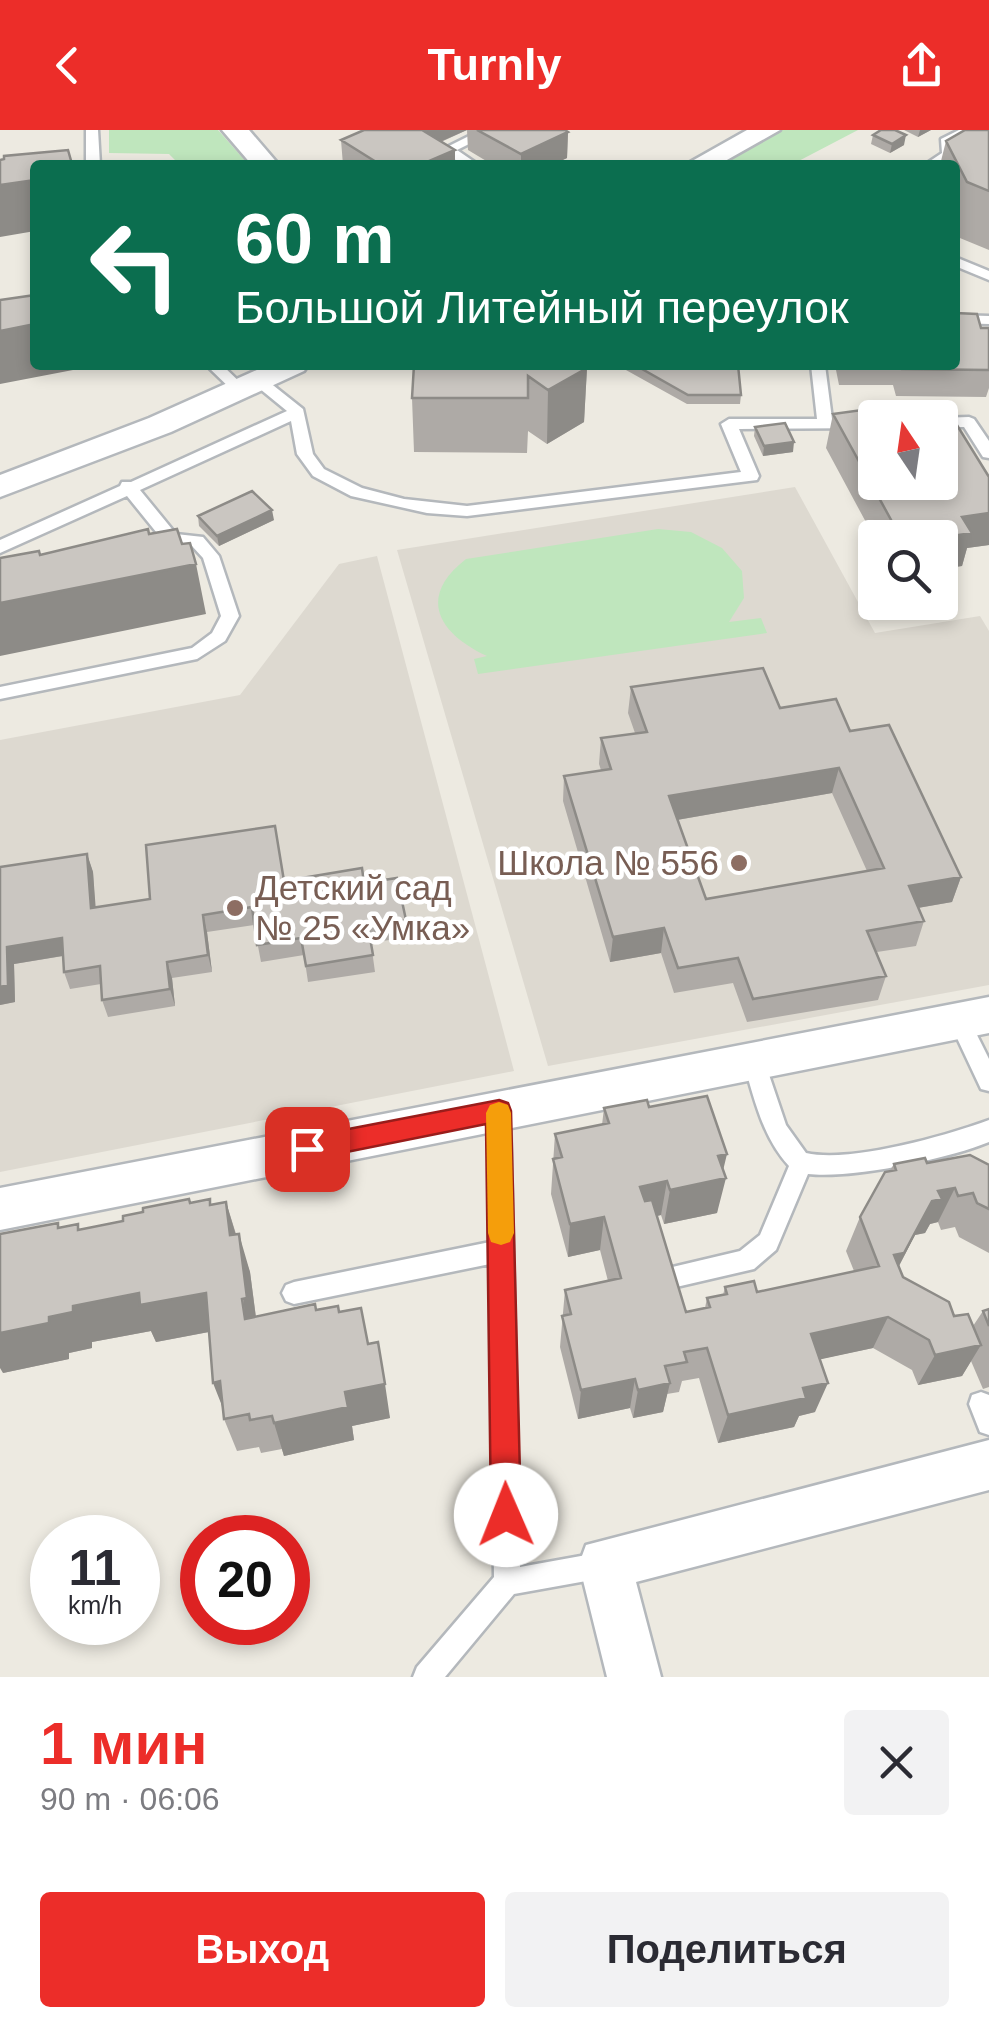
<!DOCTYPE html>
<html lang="ru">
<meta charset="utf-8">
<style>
:root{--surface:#fff;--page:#f2f2f3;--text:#2b2b33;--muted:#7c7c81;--accent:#ec2d29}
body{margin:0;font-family:Arial,sans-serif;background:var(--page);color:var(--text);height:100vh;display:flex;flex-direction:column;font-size:38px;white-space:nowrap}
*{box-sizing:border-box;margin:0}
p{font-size:32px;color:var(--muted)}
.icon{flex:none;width:55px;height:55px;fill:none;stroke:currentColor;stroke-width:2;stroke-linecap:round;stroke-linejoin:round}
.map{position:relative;height:1547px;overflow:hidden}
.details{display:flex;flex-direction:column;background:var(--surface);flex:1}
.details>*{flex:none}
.top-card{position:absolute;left:30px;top:30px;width:930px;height:210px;border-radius:10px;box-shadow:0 5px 15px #0003;background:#0b6e4f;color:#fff;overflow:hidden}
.needle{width:65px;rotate:347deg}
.controls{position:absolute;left:858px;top:270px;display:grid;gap:20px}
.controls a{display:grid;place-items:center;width:100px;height:100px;border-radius:10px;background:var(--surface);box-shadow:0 5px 15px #0003;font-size:50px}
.speed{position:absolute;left:30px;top:1385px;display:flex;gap:20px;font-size:50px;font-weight:700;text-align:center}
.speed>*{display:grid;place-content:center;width:130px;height:130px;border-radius:50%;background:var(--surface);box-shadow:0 5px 15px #0003;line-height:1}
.speed small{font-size:25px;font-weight:400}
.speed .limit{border:15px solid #d22;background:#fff;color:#111}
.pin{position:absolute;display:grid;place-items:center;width:85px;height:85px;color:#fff;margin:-42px;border-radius:20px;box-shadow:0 5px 15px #0006}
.me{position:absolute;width:110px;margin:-55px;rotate:359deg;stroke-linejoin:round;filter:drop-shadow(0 0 8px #0008)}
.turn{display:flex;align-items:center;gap:35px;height:210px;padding:0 40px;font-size:45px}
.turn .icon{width:130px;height:130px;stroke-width:2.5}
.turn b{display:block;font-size:70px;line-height:85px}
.round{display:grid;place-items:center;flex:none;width:105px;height:105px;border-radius:10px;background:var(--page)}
.head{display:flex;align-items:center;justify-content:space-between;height:170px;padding:0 40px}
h1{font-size:60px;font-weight:700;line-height:75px;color:var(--accent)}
.button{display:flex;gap:20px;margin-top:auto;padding:20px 40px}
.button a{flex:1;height:115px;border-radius:10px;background:var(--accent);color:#fff;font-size:40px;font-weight:700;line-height:115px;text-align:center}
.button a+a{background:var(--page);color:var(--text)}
header{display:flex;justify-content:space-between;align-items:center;height:130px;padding:0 40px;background:var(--accent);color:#fff;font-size:45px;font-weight:700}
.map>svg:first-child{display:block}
</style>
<header><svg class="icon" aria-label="back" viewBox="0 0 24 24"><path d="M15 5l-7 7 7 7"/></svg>Turnly<svg class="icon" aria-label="share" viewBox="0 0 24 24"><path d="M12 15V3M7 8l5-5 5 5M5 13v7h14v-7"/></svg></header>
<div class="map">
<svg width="989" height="1547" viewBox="0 0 989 1547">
<rect width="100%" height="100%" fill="#edeae1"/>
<path fill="#ddd9d0" d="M795,357L875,503L980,486L989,501V855L548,936L397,420Z
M377,426L514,941L0,1042V610L240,565L339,434Z"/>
<path fill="#bfe6bd" d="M109,0H218L249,35H180L169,24L109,23Z
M779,0H858L791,35H727L718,31Z
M658,399L691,402L722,418L742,441L744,468L729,492L761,488L767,503L478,544L474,529L487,526C438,503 417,467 466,429Z"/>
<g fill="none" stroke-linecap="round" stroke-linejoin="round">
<defs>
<path id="service" d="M86,0H98L100,35H86Z
M481,0H497L457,20L479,35H463L441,20Z
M959,0H974L953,13L954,27L940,35H924L942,23L941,9Z
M955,127L989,141V150L955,136Z
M955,185L989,186V194L955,193Z
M206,235H222L248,260L245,263H235Z
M811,235H825L832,289L875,288V298L739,299L759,346L757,350L467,386L427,383L351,366L313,346L297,324L291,291L140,360L176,404L203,407L219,426L239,486L225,511L197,529L0,569V557L192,518L212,503L221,486L203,428L192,416L165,413L127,366L0,423V410L120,356L122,352H131L287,281L254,254V248H264L303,279L313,324L324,339L362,358L404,369L467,376L741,342L721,294L729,289H817Z
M969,287L974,289L989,311V328L983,327L964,297H940L939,288Z
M960,882L967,885L989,929V961L981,959L949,891L953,885Z
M754,922L762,924L786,995L806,1023C851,1033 945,1006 989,990V1012C948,1029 851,1049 808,1044L776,1120L754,1139L672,1158L664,1155L660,1147L664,1139L740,1121L760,1105L789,1036C762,1007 754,967 743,931L746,924Z
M499,971L507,974L510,981L520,1437L603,1422L612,1426L616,1435L612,1444L603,1448L514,1464L445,1547H413L417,1537L494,1447L490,1134L294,1174L286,1171L282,1163L286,1155L294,1152L490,1112L488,981L491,974Z
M981,1262L989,1265V1305L980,1302L969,1274L972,1265Z"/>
<path id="minor" d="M222,0H249L279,35H252Z
M747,0H780L718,35H685Z
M268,235H308L304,241L171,302L0,367V345L149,288Z
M989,867V903L0,1100V1058Z
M989,1310V1360L636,1452L661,1547H607L579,1434L586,1415Z"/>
</defs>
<use href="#service" stroke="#b4b8bc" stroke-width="5"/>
<use href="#minor" stroke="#b4b8bc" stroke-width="5"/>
<use href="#service" fill="#fff" fill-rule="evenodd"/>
<use href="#minor" fill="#fff" fill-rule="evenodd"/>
</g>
<path fill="#aeaaa6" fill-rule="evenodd" d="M364,0H565L568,2L567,28L552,35H493L468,20L467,0L441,12L455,35H343L341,10Z
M904,0H931L918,7Z
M989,0V120L955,106V35H940L946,11Z
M873,5L904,15L890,23L871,14Z
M981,198H989V258L986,267L896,266L893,255H839L835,235H955Z
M414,235L587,238L584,292L547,314L528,301L527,323L414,322L412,268Z
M617,235H738L741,265L740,274H687Z
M833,284L875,288L989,347V415L967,418L962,436L940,439V408L875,409L826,318Z
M755,297L793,322L763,326L754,306Z
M198,386L274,390L219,416L199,396Z
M631,557L780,578L850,601L961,747L952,772L918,778L924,791L916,816L877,822L886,846L878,870L747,892L733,853L674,863L661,823L610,832L563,671L564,646L601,640L599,634L601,608L635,603L628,583ZM832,663L867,741L706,769L677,690Z
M87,724L93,742L95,777L284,751L364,753L406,790L407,807L371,813L375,842L308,852L304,825L261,832L254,795L207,802L212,842L172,848L175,876L108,887L102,870L101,854L70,859L64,842L63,826L14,834L15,872L0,875V737Z
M649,977L723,1040L717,1083L664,1094L661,1085L657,1086L686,1182L705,1178L707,1168L723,1165L725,1157L757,1162L854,1141L846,1121L860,1087L894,1034L989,1035V1123L959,1107L955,1097L941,1100L938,1092L930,1094L925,1103L915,1105L899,1136L903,1147L954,1186L973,1196L983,1181L989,1179V1257L983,1259L971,1231L962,1246L918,1255L912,1240L873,1218L820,1229L815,1282L799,1286L794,1297L718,1313L699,1248L682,1251L679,1262L667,1264L663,1282L633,1288L630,1278L578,1289L560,1217L565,1160L608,1151L600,1120L568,1127L551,1064L555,1004L602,995L604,978Z
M226,1072L236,1104L250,1142L256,1187L317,1180L339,1182L368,1214L390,1288L352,1296L354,1310L284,1326L282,1319L261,1323L259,1317L237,1321L224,1289L209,1202L156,1212L151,1201L92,1212V1218L69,1223V1229L3,1243L60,1098L80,1099L123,1091L191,1073L211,1075Z"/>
<path fill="#8d8b87" d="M416,0H467L417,22Z
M920,0H931L918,7Z
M568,2L567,28L552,35H521V24Z
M906,5L904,15L890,23L892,14Z
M455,20V35H420Z
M35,50V101L0,107V55Z
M35,194V235H99L0,254V201Z
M587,238L584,292L547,314L548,260Z
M794,312L793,322L763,326L764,316Z
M272,380L274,390L219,416L217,406Z
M989,383V415L967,418L962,436L940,439V408L962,387Z
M196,434L206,484L0,526V473Z
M839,638L832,663L665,692L669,666Z
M87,724L93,742L97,795L91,778Z
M961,747L952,772L900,781L909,756Z
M203,785L207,802L212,842L208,825Z
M664,798L661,823L610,832L613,807Z
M62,808L68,825L14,834L15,872L0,875V857L7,817Z
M167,832L172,848L175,876L170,859Z
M727,1024L721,1049L726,1048L717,1083L664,1094L670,1060L718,1026Z
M667,1051L661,1085L635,1091L640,1057Z
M955,1058L938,1092L930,1094L925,1103L915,1105L889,1155L894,1125L938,1061Z
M226,1072L238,1112L230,1105Z
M604,1087L600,1120L568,1127L570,1094Z
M239,1104L250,1142L258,1204L245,1189Z
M139,1163H206L219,1200L156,1212L151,1201L92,1212V1218L69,1223V1229L3,1243L0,1238V1203L49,1187L73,1176Z
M888,1187L873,1218L799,1234L811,1204Z
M981,1215L962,1246L918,1255L935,1225Z
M635,1249L630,1278L578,1289L581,1260Z
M220,1251L226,1286L213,1253Z
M670,1253L663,1282L633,1288L638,1260Z
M828,1253L815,1282L799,1286L794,1297L718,1313L728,1285L803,1258Z
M385,1254L390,1288L352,1296L354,1310L284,1326L274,1293L345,1262Z"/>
<path fill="#cac6c1" stroke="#8d8b87" stroke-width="2.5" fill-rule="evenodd" d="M364,0H422L455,20L420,35H381L341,10Z
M477,0H565L568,2L521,24Z
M881,0H895L906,5L892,14L873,5Z
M965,0H989V61L967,52L946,11Z
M68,20L72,34L35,35V50L0,55V30L4,29V26Z
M35,165V194L0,201V170Z
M955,183L977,184L981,198H989V240L902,239L901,235H955Z
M414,235H583L587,238L548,260L528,246V268H412Z
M635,235H738L741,265H688Z
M891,276L897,288H875V352H940V288L952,287L989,347V383L962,387L972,403L938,408H901L833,284Z
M785,293L794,312L764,316L755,297Z
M252,361L272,380L217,406L198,386Z
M148,399L149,404L177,399L182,414L190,413L196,434L0,473V428L39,421L40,425Z
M763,538L780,578L836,569L850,601L889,595L961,747L909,756L924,791L867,801L886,846L753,869L738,828L678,838L664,798L613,807L564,646L611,639L601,608L647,602L631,557ZM839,638L884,738L706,769L669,666Z
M275,696L284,751L362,738L364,753L397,748L406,790L368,796L373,825L306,836L301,808L257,815L252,777L203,785L208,825L167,832L170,859L102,870L100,836L64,842L62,808L7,817L8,855L0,857V737L87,724L91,778L150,769L146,715Z
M707,966L727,1024L718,1026L726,1048L670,1060L667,1051L640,1057L645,1071L652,1070L686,1182L710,1177L707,1168L727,1164L725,1157L754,1151L757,1162L879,1136L860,1087L885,1042L896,1040L894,1034L925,1028L927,1033L970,1025L989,1035V1079L977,1073L973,1063L958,1066L955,1058L938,1061L942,1069L932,1071L904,1123L894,1125L903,1147L949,1172L954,1186L968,1184L981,1215L935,1225L929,1210L888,1187L811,1204L828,1253L803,1258L806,1268L728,1285L707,1218L684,1222L687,1232L665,1236L670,1253L638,1260L635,1249L581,1260L562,1186L571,1184L565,1160L621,1148L604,1087L570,1094L553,1029L562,1027L555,1004L609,993L604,978L647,970L649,977Z
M189,1069L190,1073L210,1069V1075L226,1072L230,1105L239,1104L247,1168L242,1169L245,1189L315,1174L316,1180L338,1176L339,1182L361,1178L368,1214L378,1212L385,1254L345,1262L348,1277L274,1293L272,1286L250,1290L249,1284L224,1289L220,1251L213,1253L206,1163L140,1175L139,1163L73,1176V1182L49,1187V1193L0,1203V1104L58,1093V1098L78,1094V1100L123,1091V1086L143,1082V1078Z
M989,1179V1196L983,1181Z"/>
<path fill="#ec2d29" stroke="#991d1b" stroke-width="2.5" d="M499,970L508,973L511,981L521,1385L516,1395L506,1400L496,1395L491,1385L486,994L307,1030L298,1027L294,1019L298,1011L307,1007Z"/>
<path fill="#f59e0b" d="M499,972L508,975L511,983L514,1103L510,1112L501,1115L491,1112L488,1103L486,983L490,975Z"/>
<g fill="#8d6e63" stroke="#fff" stroke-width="4">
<circle cx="739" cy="733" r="10"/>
<circle cx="235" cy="778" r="10"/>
</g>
<g text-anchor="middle" stroke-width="9" stroke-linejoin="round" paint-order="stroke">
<g font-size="35" fill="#785e54" stroke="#fff" text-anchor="end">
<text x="719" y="745">Школа № 556</text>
<text x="255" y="770" text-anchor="start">Детский сад<tspan x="255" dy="40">№ 25 «Умка»</tspan></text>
</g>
</g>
</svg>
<div class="controls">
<a><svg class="needle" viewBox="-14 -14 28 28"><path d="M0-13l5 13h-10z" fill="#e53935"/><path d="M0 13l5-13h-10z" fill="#7c7c81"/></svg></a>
<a><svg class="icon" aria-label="search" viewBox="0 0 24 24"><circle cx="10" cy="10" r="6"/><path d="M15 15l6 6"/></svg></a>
</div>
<div class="speed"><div>11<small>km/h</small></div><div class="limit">20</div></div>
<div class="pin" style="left:307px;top:1019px;background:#d93025"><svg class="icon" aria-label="arrive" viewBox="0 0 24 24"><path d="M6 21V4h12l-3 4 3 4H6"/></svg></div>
<svg class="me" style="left:506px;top:1385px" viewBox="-20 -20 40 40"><circle r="19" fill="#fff"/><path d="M0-13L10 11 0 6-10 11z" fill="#ec2d29"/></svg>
<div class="top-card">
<div class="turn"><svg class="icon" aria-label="left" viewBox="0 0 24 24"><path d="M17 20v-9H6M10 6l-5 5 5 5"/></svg><div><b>60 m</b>Большой Литейный переулок</div></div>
</div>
</div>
<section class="details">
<div class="head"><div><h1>1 мин</h1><p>90 m · 06:06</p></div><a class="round"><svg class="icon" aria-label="close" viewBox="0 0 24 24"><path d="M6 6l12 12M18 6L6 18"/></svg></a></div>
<div class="button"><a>Выход</a><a>Поделиться</a></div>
</section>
